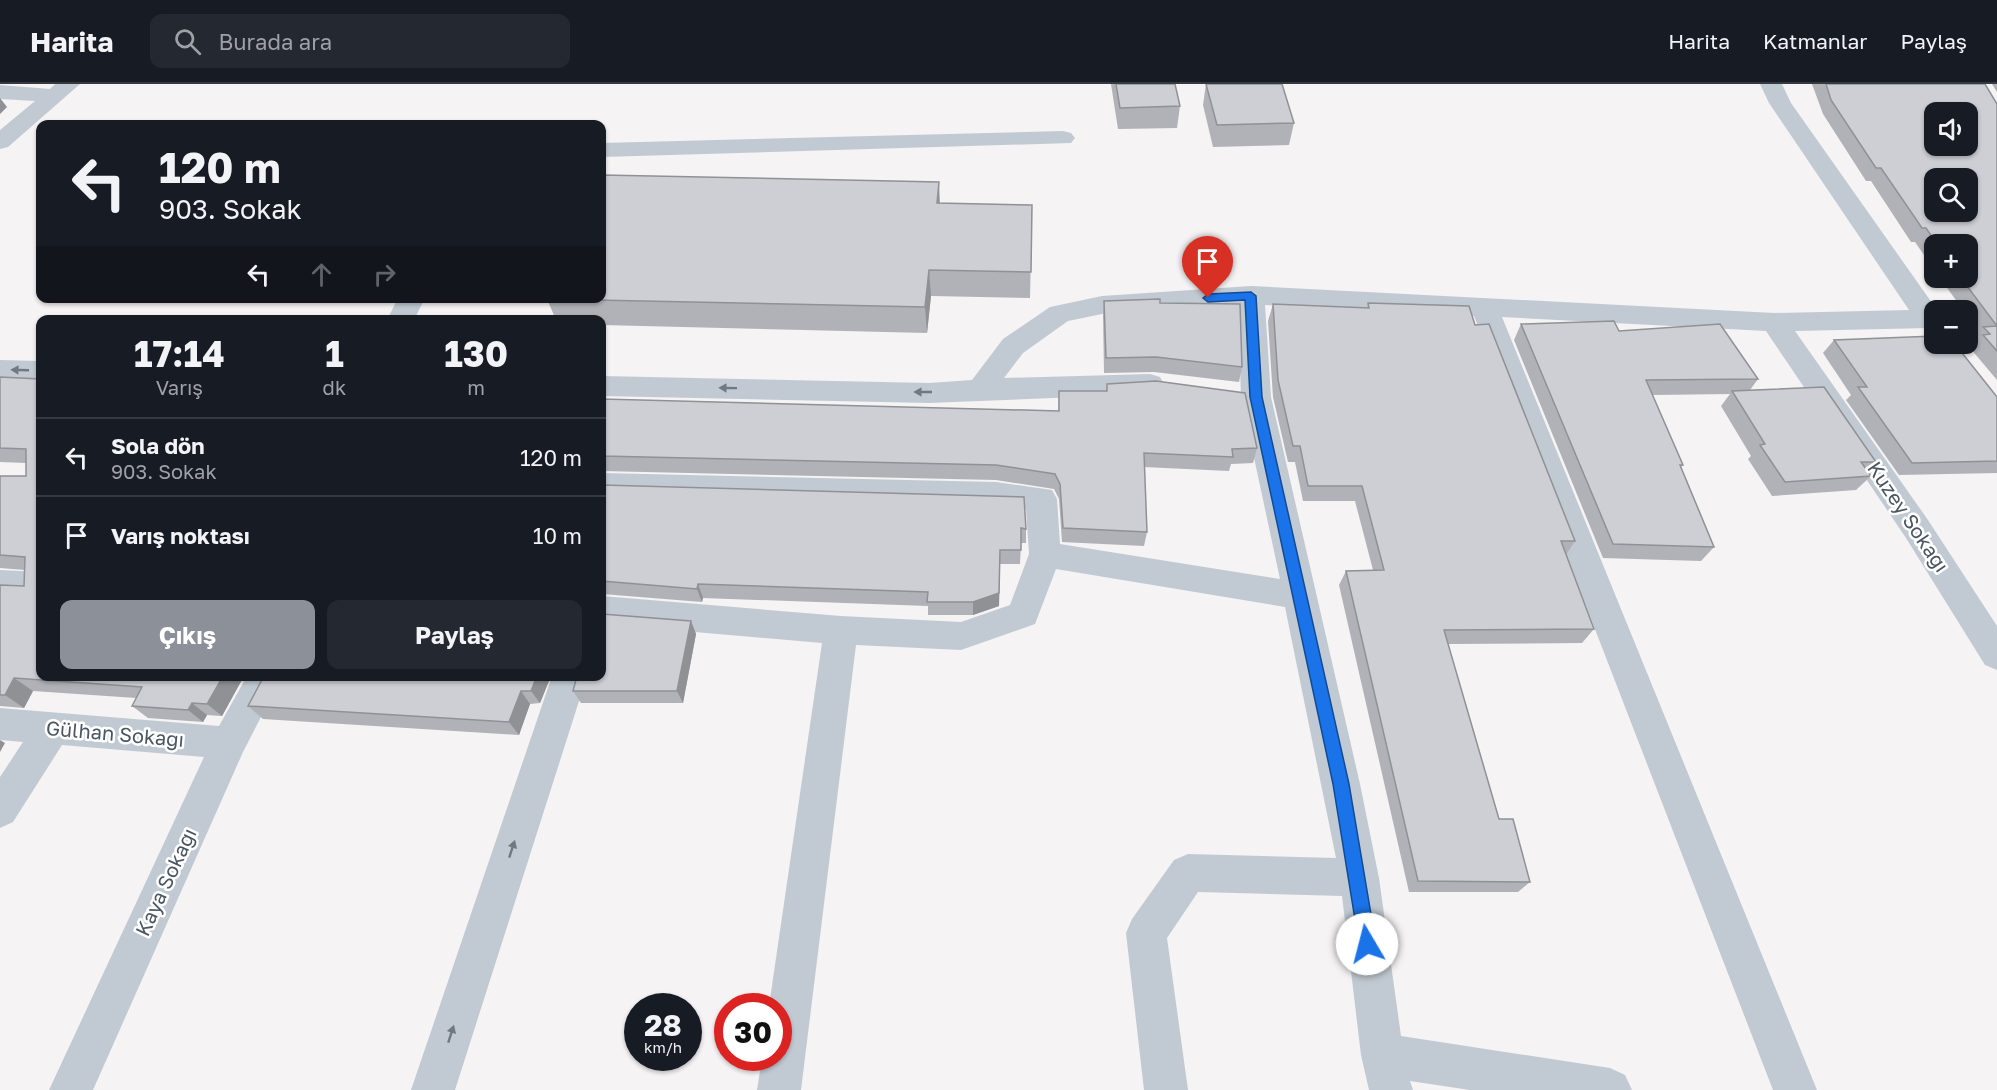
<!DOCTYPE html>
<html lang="tr">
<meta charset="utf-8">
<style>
:root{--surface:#171b24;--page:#242831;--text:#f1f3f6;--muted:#9ea1a6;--line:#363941;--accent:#8c9099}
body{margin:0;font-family:"Golos Text",sans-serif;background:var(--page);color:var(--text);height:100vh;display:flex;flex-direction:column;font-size:22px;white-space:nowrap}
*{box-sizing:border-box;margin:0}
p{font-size:20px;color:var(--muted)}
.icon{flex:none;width:33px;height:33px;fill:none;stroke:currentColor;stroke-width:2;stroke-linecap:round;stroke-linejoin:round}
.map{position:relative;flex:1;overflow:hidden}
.panel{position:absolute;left:36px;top:231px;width:570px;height:366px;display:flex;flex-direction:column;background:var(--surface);border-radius:12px;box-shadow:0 2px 4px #0004}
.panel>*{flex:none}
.guide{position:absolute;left:36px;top:36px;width:570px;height:183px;border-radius:12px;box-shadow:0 2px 4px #0004;background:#171b24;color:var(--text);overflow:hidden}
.fabs{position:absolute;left:1924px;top:18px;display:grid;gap:12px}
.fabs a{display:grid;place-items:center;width:54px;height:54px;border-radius:12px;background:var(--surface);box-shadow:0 2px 4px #0004;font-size:30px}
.speed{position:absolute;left:624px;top:909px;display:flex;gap:12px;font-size:30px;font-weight:700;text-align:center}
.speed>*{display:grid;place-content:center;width:78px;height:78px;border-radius:50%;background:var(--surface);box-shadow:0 2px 4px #0004;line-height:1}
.speed small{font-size:15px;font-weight:400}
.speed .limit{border:9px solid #d22;background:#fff;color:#111}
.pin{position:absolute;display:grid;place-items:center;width:51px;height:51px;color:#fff;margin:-62px -26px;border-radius:50% 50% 50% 0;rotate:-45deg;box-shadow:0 0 6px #0007}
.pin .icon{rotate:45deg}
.me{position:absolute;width:66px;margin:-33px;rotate:352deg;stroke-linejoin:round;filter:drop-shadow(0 0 4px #0008)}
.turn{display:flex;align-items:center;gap:21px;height:126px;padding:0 24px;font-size:27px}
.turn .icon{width:78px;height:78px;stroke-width:2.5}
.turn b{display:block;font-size:42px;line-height:51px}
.lanes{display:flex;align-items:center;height:57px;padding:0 24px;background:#0003;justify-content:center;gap:30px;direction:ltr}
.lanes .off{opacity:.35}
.eta{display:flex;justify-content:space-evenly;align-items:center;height:102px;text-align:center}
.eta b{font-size:36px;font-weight:700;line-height:42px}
.primary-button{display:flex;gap:12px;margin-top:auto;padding:12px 24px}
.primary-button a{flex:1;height:69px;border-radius:12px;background:var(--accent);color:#fff;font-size:24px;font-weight:700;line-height:69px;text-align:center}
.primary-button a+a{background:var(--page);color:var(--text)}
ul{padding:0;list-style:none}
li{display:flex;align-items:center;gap:18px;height:78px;padding:0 24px;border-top:2px solid var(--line)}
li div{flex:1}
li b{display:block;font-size:22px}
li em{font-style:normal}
header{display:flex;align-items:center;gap:36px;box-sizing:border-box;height:84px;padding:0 30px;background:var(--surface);border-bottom:2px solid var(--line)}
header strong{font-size:28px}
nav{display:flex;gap:33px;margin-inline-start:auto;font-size:21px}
.search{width:420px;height:54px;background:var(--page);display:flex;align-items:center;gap:15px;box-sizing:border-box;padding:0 21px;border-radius:12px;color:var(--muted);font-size:22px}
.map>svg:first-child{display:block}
</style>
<header>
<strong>Harita</strong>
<div class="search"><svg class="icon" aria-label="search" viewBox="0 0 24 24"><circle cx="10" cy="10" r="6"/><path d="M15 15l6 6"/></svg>Burada ara</div>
<nav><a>Harita</a><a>Katmanlar</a><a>Paylaş</a></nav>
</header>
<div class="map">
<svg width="1997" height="1006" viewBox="0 0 1997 1006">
<rect width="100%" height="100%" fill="#f5f3f3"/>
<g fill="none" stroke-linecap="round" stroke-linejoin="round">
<path fill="#c1cad2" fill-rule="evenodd" d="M55,0H80L8,63L0,65V46L35,17L0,15V1L50,5Z
M1760,0H1782L1791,19L1937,226H1935V243L1929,244L1795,247L1928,436L1997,542V586L1985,581L1906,454L1766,247L1502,233L1817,1006H1773L1474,232L1265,221L1271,313L1360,700L1379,794L1401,952L1610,984L1625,991L1632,1006H1470L1410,997L1413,1006H1369L1361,971L1342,812L1198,808L1167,854L1188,1006H1144L1126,849L1132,835L1174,776L1188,770L1336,774L1285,523L1056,485L1035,540L961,566L856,561L801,1006H757L762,974H778V922H769L822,559L602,540V512L841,532L961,538L1010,521L1029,470L1026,425L996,422L602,413V389L996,398L1052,406L1057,415L1060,460L1280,495L1241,313L1238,221L1102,230L1068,237L1023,269L1004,294L1150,290L1160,293L1164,300L1160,307L1150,310L929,319L602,312V292L929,299L972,296L1003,255L1050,223L1102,212L1251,202L1774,229L1909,226L1769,19Z
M1063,47L1071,49L1075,54L1071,59L602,73V59Z
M398,214H425L414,236H387Z
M0,276L40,277V297L0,296Z
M0,486L40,488V514L0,512Z
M247,592H282L243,668L93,1006H49L204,673L62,661L13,738L0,744V693L23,658L0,656V624L219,642Z
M552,592H587L455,1006H411Z"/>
</g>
<path fill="#b0b2b7" d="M1111,0H1175L1180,22L1177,44L1118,45Z
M1206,0L1294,39L1289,61L1213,63L1203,21Z
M1812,0H1985L1997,20V296L1970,264L1974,260L1970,256L1978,248L1968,233V226H1963L1940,194H1968V160H1935V187L1915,158H1911L1871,97H1866L1823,30Z
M1992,0H1997V8Z
M940,119L1032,121L1030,214L931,212L927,249L602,241V236H556L547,215Z
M1104,217L1160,219L1242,283L1239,298L1154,288L1104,289L1103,232Z
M1368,219L1475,241L1575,457L1566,471L1594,545L1582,559L1448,560L1499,735L1530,798L1518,808H1409L1339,501L1346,487L1373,486L1355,417H1303L1295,378H1288L1273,313L1268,237L1273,220L1367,224Z
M1521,240L1619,247L1758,295L1750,306L1876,378L1867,387L1871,392L1856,406L1772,412L1748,375L1751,372L1721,322L1730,310L1652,311L1683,381L1681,383L1714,463L1701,477L1603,474L1514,256Z
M1834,256L1997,313V389L1899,391L1846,316L1851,311L1823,269Z
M0,293L40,295V592H244L222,632L207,631L203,638L148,634L132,622L136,614L33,607L24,624L0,622V501L24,502L25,486L0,484V392H26V379L0,378Z
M1107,300L1257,364L1253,379L1231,380L1229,387L1144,383L1147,448L1144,462L1062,458L1059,415L1054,405L996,396L602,387V315L1058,327L1059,307H1106Z
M602,401L1026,445V459H1021L1020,480H1000L999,522L973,531H928V522L703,514L702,518L602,510Z
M691,537L696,550L683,619H581L573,607Z
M264,592H551L540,619L530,620L519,651L263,635L248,622Z"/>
<path fill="#909195" d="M0,14L7,23L0,30Z
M939,98L940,124L937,119Z
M929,186L931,212L927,249L925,223Z
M1000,466L999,522L973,531V518Z
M698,500L703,514L702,518L697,505Z
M691,537L696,550L683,619L677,607Z
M223,592H244L222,632L207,620Z
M537,592H551L540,619L531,607Z
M14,594L33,607L24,624L5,611Z
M521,607L530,620L519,651L509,638Z
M192,619L207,631L203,638L188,626Z
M0,656L5,659L0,668Z"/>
<path fill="#cdcfd5" stroke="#909195" stroke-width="1.5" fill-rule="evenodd" d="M1116,0H1175L1180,22L1120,24Z
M1206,0H1282L1294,39L1217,41Z
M1826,0H1985L1997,20V267L1983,251L1990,250L1983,243L1997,242L1961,194H1968V160H1937L1926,144H1922L1881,84H1876L1831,16ZM1935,28H1968V62H1935ZM1935,94H1968V128H1935Z
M602,91L939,98L937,119L1032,121L1031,188L929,186L925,223L547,215L602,214Z
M1160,215V219L1240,220L1242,283L1156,273L1106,274L1104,217Z
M1368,219L1469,222L1475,241L1489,240L1575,457H1561L1594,545L1444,546L1499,735H1513L1530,798L1418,797L1346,487L1384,486L1362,402H1308L1300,362H1293L1278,296L1273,220L1369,224Z
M1614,237L1619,247L1720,240L1758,295L1646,296L1683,381H1680L1714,463L1613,460L1521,240Z
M1935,252V260H1955L1997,313V377L1912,379L1858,303H1867L1834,256Z
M0,293L40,295V592H223L207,620L192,619L188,626L132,622L142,603L14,594L5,611H0V501L24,502L25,473L0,471V392H26V365L0,364Z
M1156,297L1245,309L1257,364L1232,365L1233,373L1144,369L1147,448L1063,444L1060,400L1055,390L996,381L602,372V315L1059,327V307H1107V300Z
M1824,303L1876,378H1861L1871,392L1785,398L1760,361L1765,360L1732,307Z
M602,401L1024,413L1026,445L1021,444V466H1000L999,509L973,518H927L928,508L698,500L697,505L602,497Z
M602,530L691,537L677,607H573L577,592H602Z
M264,592H537L531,607H521L509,638L248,622Z"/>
<defs><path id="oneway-solid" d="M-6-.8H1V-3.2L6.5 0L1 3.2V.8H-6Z" transform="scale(1.5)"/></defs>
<g fill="#6e7983">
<use href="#oneway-solid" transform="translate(20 286) rotate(-178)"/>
<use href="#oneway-solid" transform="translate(728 304) rotate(-179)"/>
<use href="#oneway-solid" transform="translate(923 308) rotate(180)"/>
<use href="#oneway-solid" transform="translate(512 765) rotate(-72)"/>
<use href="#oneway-solid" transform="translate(451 950) rotate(-72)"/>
</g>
<path fill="#1a73e8" stroke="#114b97" stroke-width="1.5" d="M1251,208L1256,212L1262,313L1349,700L1376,860L1373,866L1367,869L1361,866L1359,860L1333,700L1250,313L1245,216L1208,218L1203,214L1208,210Z"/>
<g text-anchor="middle" stroke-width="5" stroke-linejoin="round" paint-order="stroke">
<g font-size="20" fill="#4a5661" stroke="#fff">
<text transform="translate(1908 433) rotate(56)" y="7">Kuzey Sokağı</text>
<text transform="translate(115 650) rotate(5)" y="7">Gülhan Sokağı</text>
<text transform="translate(166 798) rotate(-65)" y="7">Kaya Sokağı</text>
</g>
</g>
</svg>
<div class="fabs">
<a><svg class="icon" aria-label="sound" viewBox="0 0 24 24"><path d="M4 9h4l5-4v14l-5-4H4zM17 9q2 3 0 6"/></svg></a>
<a><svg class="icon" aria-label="search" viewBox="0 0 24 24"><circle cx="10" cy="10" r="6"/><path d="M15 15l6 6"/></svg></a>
<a>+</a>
<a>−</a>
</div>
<div class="speed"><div>28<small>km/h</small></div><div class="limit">30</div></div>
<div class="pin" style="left:1208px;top:214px;background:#d93025"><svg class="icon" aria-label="arrive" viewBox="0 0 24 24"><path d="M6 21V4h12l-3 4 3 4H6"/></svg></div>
<svg class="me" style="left:1367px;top:860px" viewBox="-20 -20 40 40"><circle r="19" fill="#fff"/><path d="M0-13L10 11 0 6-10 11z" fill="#1a73e8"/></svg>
<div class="guide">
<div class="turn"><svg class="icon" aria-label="left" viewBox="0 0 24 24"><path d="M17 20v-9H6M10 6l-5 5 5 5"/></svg><div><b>120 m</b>903. Sokak</div></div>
<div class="lanes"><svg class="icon" aria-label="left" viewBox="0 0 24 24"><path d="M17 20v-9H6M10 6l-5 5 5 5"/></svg><svg class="icon off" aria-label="ahead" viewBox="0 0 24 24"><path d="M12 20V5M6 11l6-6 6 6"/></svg><svg class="icon off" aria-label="right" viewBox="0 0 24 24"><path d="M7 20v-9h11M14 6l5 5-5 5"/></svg></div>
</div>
<section class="panel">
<div class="eta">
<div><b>17:14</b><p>Varış</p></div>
<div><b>1</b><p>dk</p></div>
<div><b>130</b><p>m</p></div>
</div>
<ul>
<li><svg class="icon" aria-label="left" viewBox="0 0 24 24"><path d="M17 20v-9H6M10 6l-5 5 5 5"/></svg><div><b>Sola dön</b><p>903. Sokak</p></div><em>120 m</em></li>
<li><svg class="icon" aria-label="arrive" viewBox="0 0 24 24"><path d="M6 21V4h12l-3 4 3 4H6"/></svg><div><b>Varış noktası</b></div><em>10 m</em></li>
</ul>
<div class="primary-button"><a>Çıkış</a><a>Paylaş</a></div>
</section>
</div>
